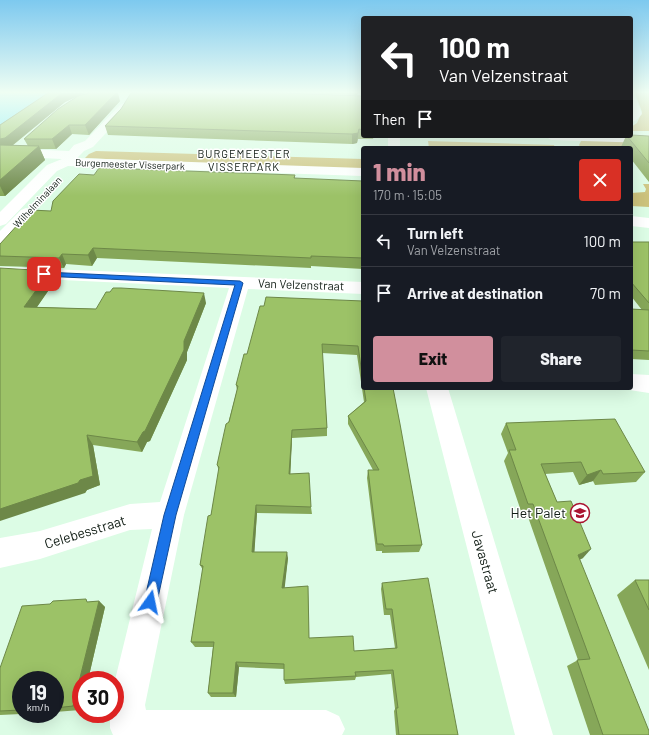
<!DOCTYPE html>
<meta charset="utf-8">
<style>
:root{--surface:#171b24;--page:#20242c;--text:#f1f3f6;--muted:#9ea1a6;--line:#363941;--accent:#d18f9d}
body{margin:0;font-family:Barlow,sans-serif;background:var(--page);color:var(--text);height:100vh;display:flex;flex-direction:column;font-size:15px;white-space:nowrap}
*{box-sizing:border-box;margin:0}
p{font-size:13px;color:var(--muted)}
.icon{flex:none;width:22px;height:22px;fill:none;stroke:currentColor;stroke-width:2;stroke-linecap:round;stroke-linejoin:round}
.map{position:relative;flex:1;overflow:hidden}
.sheet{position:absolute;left:361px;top:146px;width:272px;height:244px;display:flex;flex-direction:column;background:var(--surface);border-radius:4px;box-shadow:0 4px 16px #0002}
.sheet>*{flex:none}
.banner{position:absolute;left:361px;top:16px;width:272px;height:122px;border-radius:4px;box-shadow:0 4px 16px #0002;background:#202124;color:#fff;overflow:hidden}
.speed{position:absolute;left:12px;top:671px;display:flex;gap:8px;font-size:20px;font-weight:700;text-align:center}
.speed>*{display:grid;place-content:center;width:52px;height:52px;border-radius:50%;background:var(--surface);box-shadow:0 4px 16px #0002;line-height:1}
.speed small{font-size:10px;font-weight:400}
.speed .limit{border:6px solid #d22;background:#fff;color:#111}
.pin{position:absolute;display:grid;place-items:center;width:34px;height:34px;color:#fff;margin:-17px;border-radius:8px;box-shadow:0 2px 6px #0006}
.me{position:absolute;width:44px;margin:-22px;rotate:12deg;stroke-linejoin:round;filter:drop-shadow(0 0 3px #0008)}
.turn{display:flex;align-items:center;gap:14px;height:84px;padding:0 12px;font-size:18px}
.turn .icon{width:52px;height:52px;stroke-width:2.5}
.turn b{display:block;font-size:28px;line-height:34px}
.then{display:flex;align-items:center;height:38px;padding:0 12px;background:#0003;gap:8px;font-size:15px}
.round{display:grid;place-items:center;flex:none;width:42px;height:42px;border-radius:4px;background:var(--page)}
.overview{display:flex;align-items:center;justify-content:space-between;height:68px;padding:0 12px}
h1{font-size:24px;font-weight:800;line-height:30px;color:var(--accent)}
.action{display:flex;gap:8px;margin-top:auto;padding:8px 12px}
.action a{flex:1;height:46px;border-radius:4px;background:var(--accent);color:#111;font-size:16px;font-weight:800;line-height:46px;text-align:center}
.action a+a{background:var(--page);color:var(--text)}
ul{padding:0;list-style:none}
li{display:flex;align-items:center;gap:12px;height:52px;padding:0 12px;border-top:1px solid var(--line)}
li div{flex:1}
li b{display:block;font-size:15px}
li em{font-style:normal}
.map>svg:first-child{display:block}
</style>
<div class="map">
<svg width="649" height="735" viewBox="0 0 649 735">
<rect width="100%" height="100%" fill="#dcfce5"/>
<path fill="#ccc27c" d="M635,93H649V131H631V127L637,123L642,112Z
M582,139L649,141V147L581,148L579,145Z
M428,141L554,145L555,148L459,146L429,148Z
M96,151L363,159V171L85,158L89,154Z
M643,184H649V207L631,206V193L645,192L646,189Z"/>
<path fill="#7ee9fa" d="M0,93H51L0,128Z"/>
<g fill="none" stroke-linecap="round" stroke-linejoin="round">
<path fill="#fff" fill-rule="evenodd" d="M359,93H363V102L358,100Z"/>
<path fill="#fff" fill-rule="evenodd" d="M631,96L636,99L642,114L635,121L631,122Z
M125,103L129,104L131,106L129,108L93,147L84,151L77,158L363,168V176L68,166L57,171L6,224L0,226V212L47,165L62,159L0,156V148L69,151L74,145L85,141L121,104Z
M649,135V143L551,140L545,136Z
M388,136H400V148H388Z
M26,208L31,210L34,213L6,245L0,246V231L21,210Z
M631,216L649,218V228L631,226Z
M0,267L363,282V294L248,289L184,515L145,705L146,710H326L339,716L345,729L342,735H113L110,728V714H115V680L152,529L130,530L40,559L0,568V538L40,531L130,504L160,502L229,288L0,277Z
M631,374L649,375V393L623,389L631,388Z
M426,388H448L553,735H515Z"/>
</g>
<path fill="#86a759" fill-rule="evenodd" d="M48,93H85L78,96L120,101L89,135L72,134L56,149H40L45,160L5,196H0V125ZM77,96L24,139L28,146H12L65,102Z
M303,93H358L357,95Z
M363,96V136H374L373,139H358L357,143L352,144L108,135L105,126L121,109Z
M626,136H649V182L631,159V148H622L621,147Z
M94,175H295V178L363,198V269L311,266V268L97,258L92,266L66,264L64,268L0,266V244L51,211Z
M631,242H649V360L631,359V309L642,310L631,296Z
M0,268L55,281L37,307L96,309L206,303L187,352V360L150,441L147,442L142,452L93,445L100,485L87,490L85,493Z
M363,301V388H393L422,545L419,552L382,553V551H376L367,478L368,470H373L348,424V416L364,402L357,355L322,353L327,428V436L292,438L290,474L311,507L312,514L257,513L254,552L288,558L284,588L308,586L309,638L354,651L395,648L390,615H384L381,589L382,583L458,735H396L394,711L395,709L391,674L356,677L355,680L285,684L284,680V669L239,667L236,697H211L208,693L213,647H195L191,642L203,570L200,565L211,515L219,471L217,465L237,390L236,385L247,354Z
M506,423L645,472L636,482L595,485L593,481L579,485L573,472L545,474L557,502L583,558L579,560L649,735H590L567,666L578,660L527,514H522L504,461L508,453L501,434Z
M635,580H649V670L617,595Z
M99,601L105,607L88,680H81L80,710L55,712V680H21V714L0,715V668L89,602Z"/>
<path fill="#6d8848" d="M62,93H85L65,102L9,148L0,149V139Z
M116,93H118L120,101L89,135L85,125Z
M69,125L72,134L56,149L52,139Z
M359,129L357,143L352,144V134Z
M39,146L45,160L5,196L0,186V180Z
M93,248L97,258L92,266L88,255Z
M62,254L66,264L64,268L59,258Z
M50,271L55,281L30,317L24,307Z
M204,293L206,303L187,352V360L150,441L147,442L142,452L137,442L184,341Z
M292,430V438L290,482L289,474Z
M87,435L93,445L100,485L87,490L85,493L0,521V509Z
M601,470L593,481L579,485L587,475Z
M256,505L257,513L254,559L252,552Z
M591,549L583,558L569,564L578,555Z
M287,552L288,558L284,594L282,588Z
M99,601L105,607L88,680H81L80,710L73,706Z
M236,662L239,667L236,697L233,693Z"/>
<path fill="#9cc267" stroke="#6d8848" d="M48,93H62L5,138L0,139V125Z
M89,93H116L85,125H69L52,139H24L58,109L78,96Z
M131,93H283L363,96V130L359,129L358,133L352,134L105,126L121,109Z
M631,135L649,136V163L627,136H631Z
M0,145L39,146L0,180Z
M99,168H105L295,175L294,178L363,181V258L311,256V258L93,248L88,255L62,254L59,258L0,256V244L31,210L51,211L53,201L79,174L94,175Z
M631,242H649V303L631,282Z
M0,268L50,271L24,307L96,309L106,292H110L113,288H121L204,293L184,341V350L145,431L143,432L137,442L87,435L93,476L80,480L78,483L0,509Z
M266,297L363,301V381L358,346L322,344L327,428L292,430L289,474L309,473L311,507L256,505L252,552H287L282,588L308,586L309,638L353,636L354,651L397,648L392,609H386L382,583L428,578L458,735H399L396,708H398L393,670L355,672L356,676L284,680V664L236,662L233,693H208L214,642H191L203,566L200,565L208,516L211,515L219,467L217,465L226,424L229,422L238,386L236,385L244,354H247L260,306H264Z
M631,309L649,310V351L631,350Z
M364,388H393L400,424L422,545L384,546L383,544H377L368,470H379L348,416L366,401Z
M615,419L645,472L603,474L601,470L587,475L581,462L541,464L557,502L571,501L591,549L578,555L649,731V735H603L577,660L590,659L533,504H528L509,450H516L506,423Z
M635,580H649V610Z
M86,599L87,602L99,601L73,706L55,708V680H21V710L0,711V668L22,606L50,604L53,601Z"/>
<linearGradient id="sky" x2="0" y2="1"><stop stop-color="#7dc9ef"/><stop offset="0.47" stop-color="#effef3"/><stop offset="1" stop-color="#effef3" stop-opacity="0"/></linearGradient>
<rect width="649" height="196" fill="url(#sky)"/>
<path fill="#1a73e8" stroke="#114b97" d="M44,272L240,281L243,283L176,515L157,602L155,607L150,609L146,607L144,602L164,515L235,285L42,276L41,274Z"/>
<defs>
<symbol id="school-ring" viewBox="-11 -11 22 22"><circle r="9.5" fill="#fff" stroke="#aa1430" stroke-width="1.5"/><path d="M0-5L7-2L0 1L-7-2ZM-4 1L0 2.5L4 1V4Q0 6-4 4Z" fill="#aa1430"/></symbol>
</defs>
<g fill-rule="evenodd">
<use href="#school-ring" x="569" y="502" width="22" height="22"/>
</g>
<g text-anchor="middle" stroke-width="3" stroke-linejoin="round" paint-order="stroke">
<g font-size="10" fill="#111d15" stroke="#fff">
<text transform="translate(130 164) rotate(2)" y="4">Burgemeester Visserpark</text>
<text transform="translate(37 202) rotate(-47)" y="4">Wilhelminalaan</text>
</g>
<g font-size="11" letter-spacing="1" fill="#111d15" stroke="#fff">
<text x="244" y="158">BURGEMEESTER<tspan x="244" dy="13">VISSERPARK</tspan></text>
</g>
<g font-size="12" fill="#111d15" stroke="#fff">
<text transform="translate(301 285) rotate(2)" y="4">Van Velzenstraat</text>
</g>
<g font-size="14" fill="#111d15" stroke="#fff" text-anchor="end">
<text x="566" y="518">Het Palet</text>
</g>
<g font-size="14" fill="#111d15" stroke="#fff">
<text transform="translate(85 532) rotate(-17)" y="5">Celebesstraat</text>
<text transform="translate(485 562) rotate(74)" y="5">Javastraat</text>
</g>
</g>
</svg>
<div class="speed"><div>19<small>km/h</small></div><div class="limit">30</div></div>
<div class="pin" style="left:44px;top:274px;background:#d93025"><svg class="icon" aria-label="arrive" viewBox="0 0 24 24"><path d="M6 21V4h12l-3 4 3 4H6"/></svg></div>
<svg class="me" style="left:150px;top:602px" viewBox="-20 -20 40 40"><path d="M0-17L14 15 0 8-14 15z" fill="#1a73e8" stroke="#fff" stroke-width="4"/></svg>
<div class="banner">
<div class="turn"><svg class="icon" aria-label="left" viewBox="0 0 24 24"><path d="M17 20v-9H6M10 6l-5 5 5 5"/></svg><div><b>100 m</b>Van Velzenstraat</div></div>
<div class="then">Then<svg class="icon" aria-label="arrive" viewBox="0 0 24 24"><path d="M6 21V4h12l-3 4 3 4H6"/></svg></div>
</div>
<section class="sheet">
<div class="overview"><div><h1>1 min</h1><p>170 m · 15:05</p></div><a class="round" style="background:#d93025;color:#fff"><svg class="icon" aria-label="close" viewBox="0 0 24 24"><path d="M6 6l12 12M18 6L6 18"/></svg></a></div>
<ul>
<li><svg class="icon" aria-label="left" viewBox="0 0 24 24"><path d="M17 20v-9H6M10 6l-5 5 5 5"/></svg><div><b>Turn left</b><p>Van Velzenstraat</p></div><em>100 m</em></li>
<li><svg class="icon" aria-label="arrive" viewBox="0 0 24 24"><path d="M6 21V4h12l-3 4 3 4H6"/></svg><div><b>Arrive at destination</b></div><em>70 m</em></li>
</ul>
<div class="action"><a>Exit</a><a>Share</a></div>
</section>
</div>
